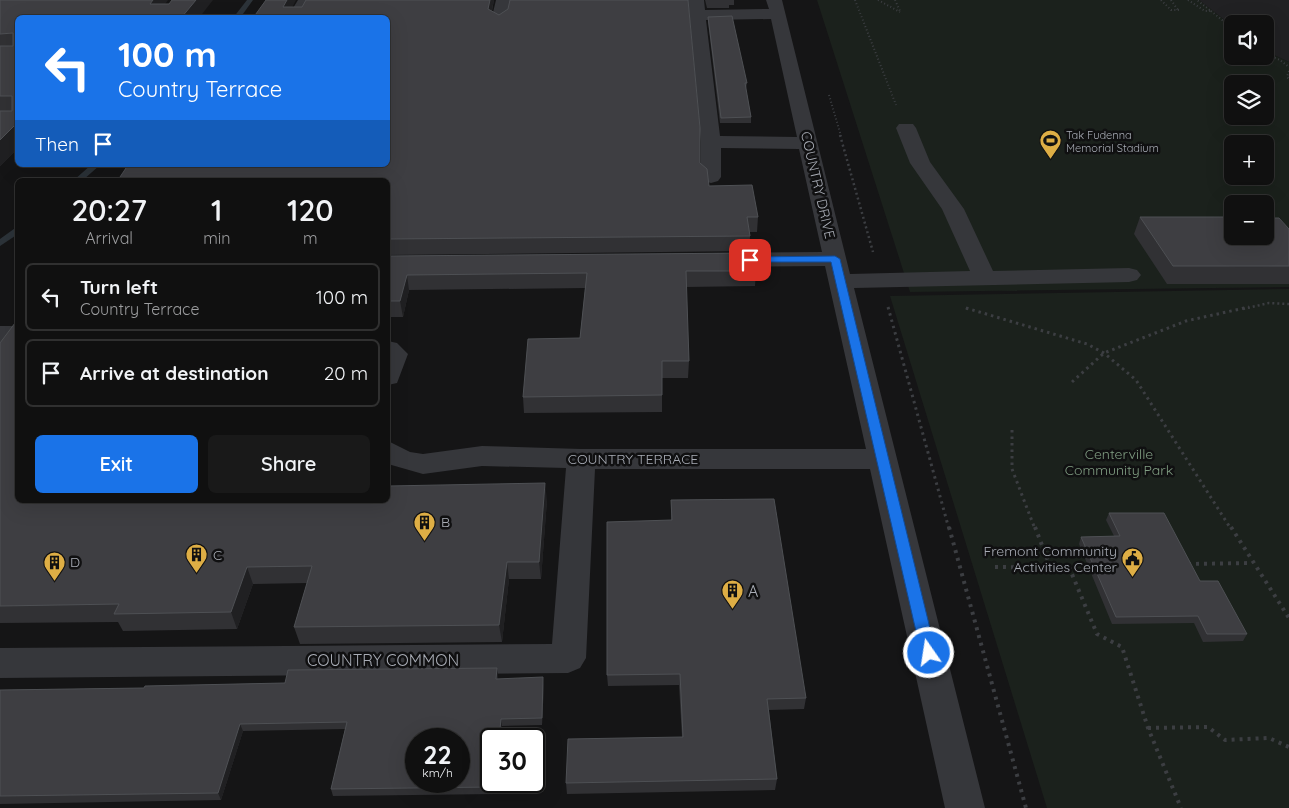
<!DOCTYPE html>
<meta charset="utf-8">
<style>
:root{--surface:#101010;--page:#191919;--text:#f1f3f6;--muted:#9c9d9f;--line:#303030;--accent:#1a73e8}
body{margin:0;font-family:Quicksand,sans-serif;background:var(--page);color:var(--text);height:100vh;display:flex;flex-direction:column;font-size:19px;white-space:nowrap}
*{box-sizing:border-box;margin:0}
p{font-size:16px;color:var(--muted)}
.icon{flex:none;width:28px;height:28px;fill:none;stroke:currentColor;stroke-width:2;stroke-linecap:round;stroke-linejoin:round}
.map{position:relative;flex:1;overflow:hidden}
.sheet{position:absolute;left:15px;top:178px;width:375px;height:325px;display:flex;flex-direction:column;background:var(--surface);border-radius:8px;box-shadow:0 5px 20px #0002,0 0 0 1px var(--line)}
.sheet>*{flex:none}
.hud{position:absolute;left:15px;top:15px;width:375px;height:152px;border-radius:8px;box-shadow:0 5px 20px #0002,0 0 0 1px var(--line);background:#1a73e8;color:#fff;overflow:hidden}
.fabs{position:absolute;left:1224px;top:15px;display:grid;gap:10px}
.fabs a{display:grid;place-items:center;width:50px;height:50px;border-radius:8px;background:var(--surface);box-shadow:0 5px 20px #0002,0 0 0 1px var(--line);font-size:25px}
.speed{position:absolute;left:405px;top:728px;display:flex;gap:10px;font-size:25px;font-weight:700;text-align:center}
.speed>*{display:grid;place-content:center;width:65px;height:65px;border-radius:50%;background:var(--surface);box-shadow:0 5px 20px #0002,0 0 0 1px var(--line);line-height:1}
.speed small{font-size:12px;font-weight:400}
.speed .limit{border:2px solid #111;border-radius:8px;background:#fff;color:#111}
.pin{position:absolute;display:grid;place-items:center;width:42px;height:42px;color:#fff;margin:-21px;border-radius:10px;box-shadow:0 2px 8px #0006}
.me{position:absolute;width:55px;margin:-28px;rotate:347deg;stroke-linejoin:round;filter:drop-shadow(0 0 4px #0008)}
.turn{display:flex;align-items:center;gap:18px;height:105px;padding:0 20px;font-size:22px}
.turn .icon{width:65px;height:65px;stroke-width:2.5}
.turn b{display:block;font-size:35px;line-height:42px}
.then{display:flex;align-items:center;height:48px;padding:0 20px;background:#0003;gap:10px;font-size:19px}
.eta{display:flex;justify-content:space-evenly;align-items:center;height:85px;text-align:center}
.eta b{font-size:30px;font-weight:600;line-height:35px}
.primary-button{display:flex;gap:10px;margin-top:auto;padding:10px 20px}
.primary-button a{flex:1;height:58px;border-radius:8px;background:var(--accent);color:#fff;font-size:20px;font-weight:600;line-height:58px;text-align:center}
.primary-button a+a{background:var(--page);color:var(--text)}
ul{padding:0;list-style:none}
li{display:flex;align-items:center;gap:15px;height:68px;margin:0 10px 8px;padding:0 10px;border:2px solid var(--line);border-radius:8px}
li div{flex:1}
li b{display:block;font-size:19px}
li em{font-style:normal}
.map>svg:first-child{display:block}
</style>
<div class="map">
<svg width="1289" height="808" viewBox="0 0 1289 808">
<rect width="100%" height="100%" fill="#151516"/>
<path fill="#212123" d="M1199,0H1289V62L1265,51V24H1232V26Z"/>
<path fill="#1b211c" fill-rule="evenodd" d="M817,0H1199L1232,26V56H1265V51L1289,62V287L910,292ZM1232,84H1265V116H1232ZM1232,144H1265V176H1232ZM1232,204H1265V236H1232Z
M1289,289V808H1047L890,296Z"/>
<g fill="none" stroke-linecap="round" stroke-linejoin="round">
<path fill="#2c3339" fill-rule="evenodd" d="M247,0H253L240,18H233Z
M91,165H100L83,180H74Z
M18,226V234L0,246V239Z"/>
<path stroke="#3c3e42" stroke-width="2" stroke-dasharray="1 2.5" stroke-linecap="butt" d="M855,0L896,105
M878,0L900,12
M895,0L900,11
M1161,0L1171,10H1179
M1171,0L1178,10
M1188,0L1205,11H1211L1197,0
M1211,11L1232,28
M1265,54L1280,60L1289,67
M1289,71L1287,77L1289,79
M829,95L841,136"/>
<path stroke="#3c3e42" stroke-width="2.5" stroke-dasharray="2 3" stroke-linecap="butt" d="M840,135L873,252
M966,308L968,309
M1243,309L1269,303L1289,304"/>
<path stroke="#3c3e42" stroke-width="3" stroke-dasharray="2.5 4" stroke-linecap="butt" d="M888,307L949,529
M966,308L1087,344L1104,353L1136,380L1231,529
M1072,382L1104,353L1186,321L1249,307
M1012,430V469L1035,529"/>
<path stroke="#3c3e42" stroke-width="4" stroke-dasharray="3 5" stroke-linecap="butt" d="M949,527L1026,808
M1035,527L1050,566
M1231,527L1289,618
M1188,564L1252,563
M995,567L1089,568
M1069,567L1097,634L1122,647L1148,728L1181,808
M1148,728L1208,727L1225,740L1269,738L1289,747"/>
<path fill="#36373b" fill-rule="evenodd" d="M298,0H314L303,18H287Z
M496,0H512L507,21L499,26L491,21Z
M688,0H704L705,10L769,9L766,0H782L850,274L970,271L942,209L910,163L896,128L899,124H913L916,128L930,162L964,209L993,271L1129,268L1137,270L1141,275L1137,280L1129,282L854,288L985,808H945L870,469H595L586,658L580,668L568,673L0,678V648L552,644L566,468L482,466L423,474L388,464V441L410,452L423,454L482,446L581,449H866L825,266L717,267L709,265L705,260L709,255L717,253L822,252L799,149L721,148V177L718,181L711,183L704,181L701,177V142ZM771,19L797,137L720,136L706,20Z
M0,326H18V342H0Z
M388,341L397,343L408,354L397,383L388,385Z"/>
</g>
<path fill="#313134" d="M0,0L165,4L213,0L18,18V148L0,166Z
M306,0H494L492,11L700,163L709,186L758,217L757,232H750V236L749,251L388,255V165L292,7H302Z
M705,0H734V5H729V8H707Z
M708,17L747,83L746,89L751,117V123H720L708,22Z
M1140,217L1289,229V284H1167L1134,234Z
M388,256L756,271L755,286L686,287L689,361L688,378H662V412L524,413L523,397L580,338L585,288L409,290L403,317H388Z
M0,343L18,500H547L541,579H509L502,642L300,644L294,627L307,583L253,584L237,629L123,631L118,622L0,623Z
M671,500L806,698L804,709L769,710L777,779L775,790L567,794L566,783L682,737L679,685L608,686L607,675L671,520Z
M1109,513L1200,581L1247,634L1243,641L1203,642L1194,623L1112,624L1079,544L1081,537L1114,536L1106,520Z
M497,668L498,679L544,685L542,725L502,726L501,739H491L496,781L495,794L333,796L331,789L345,729L243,731L221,800L0,804V690L144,688L285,683Z"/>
<path fill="#202022" d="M153,0H168L156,18L150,4Z
M196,0H213L199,18H181Z
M287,0H296L287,18L283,7Z
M490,0H494L489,22L488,9Z
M18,122V148L0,166V140Z
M407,275L409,290L403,317L400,301Z
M545,483L547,500L541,579L539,562Z
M507,562L509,579L502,642L499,625Z
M247,567L253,584L237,629L231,612Z
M497,668L498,675L497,686L496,679Z
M543,677L544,685L542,725V718Z
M501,719L502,726L501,739H499Z
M240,724L243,731L221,800L218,793Z
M494,781H496L495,794L493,787Z"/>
<path fill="#3e3e42" stroke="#4e5054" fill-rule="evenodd" d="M0,0H153L150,4H169L172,0H196L181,18H18V122L0,140V111H12V96H0V46H13V33L0,34Z
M266,0H287L283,7H302L306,0H490L488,9L499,15L508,9L510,0H688L700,128V163L707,169L709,186L752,185L758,217H747L750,236L388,239V180H118L128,165H388V18H253Z
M732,16L747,83H745L751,117L721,118L708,17Z
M1140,217H1232V236H1265V218H1279L1289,229V266H1173Z
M753,253L756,271H686L689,361H662V395L523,397L528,339L580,338L587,273L407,275L400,301H388V256Z
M18,319V500H388V486L545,483L539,562H507L499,625L294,627L312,566L247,567L231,612L114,614L119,604L0,606V343Z
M774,499L806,698L767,699L777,779L566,783L568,739L683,737L680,674L607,675V522L672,520L671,500Z
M1109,513H1164L1200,581H1218L1247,634H1207L1198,616L1116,617L1081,537L1120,536Z
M497,668L496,679L543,677L542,718L501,719L499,739H491V781H494L493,787L331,789L347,722L240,724L218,793L0,796V690L144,688L145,686L285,683L288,670ZM416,739H459V781H416Z"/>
<path fill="#1a73e8" stroke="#114b97" d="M835,256L840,259L936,653L934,657H923L921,653L831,262H750L745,260L750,257Z"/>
<defs>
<symbol id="stadium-pin" viewBox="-11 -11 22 30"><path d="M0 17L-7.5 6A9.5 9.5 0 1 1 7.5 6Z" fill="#deae45" stroke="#101011"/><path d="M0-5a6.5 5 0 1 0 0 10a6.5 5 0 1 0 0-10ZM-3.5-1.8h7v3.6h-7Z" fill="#111"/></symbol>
<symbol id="building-pin" viewBox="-11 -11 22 30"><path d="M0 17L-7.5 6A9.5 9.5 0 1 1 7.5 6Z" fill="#deae45" stroke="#101011"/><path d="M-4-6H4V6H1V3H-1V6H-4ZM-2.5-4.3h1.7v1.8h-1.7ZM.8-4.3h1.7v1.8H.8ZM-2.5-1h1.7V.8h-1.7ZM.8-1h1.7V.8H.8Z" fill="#111"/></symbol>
<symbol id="civic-pin" viewBox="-11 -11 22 30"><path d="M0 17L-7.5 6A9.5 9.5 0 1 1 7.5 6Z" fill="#deae45" stroke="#101011"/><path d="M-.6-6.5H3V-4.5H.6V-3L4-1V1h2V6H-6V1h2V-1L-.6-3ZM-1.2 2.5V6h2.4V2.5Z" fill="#111"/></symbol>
</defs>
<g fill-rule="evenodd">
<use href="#stadium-pin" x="1038" y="128" width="25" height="34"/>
<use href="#building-pin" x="412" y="510" width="25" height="34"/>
<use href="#building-pin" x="184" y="542" width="25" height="34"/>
<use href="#civic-pin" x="1120" y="546" width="25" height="34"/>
<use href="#building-pin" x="42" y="550" width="25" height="34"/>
<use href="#building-pin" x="720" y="578" width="25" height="34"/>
</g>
<g text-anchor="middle" stroke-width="5" stroke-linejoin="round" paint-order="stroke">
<g font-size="11" fill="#a8acb5" stroke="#101011" text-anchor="start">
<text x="1066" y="139">Tak Fudenna<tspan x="1066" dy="13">Memorial Stadium</tspan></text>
</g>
<g font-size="14" fill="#a8acb5" stroke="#101011">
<text transform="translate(818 185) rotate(77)" y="5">COUNTRY DRIVE</text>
<text x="633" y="464">COUNTRY TERRACE</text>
</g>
<g font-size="14" fill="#819e83" stroke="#101011">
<text x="1119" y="459">Centerville<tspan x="1119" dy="16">Community Park</tspan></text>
</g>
<g font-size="14" fill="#a8acb5" stroke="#101011" text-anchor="start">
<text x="441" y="527">B</text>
<text x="1117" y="556" text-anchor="end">Fremont Community<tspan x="1117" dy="16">Activities Center</tspan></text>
<text x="213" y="560">C</text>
<text x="70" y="567">D</text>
</g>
<g font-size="16" fill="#a8acb5" stroke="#101011" text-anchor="start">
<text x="748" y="597">A</text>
</g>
<g font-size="16" fill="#a8acb5" stroke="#101011">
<text x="383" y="666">COUNTRY COMMON</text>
</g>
</g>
</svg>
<div class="fabs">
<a><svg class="icon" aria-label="sound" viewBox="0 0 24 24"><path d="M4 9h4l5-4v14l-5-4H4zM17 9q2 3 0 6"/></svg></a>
<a><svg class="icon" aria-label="layers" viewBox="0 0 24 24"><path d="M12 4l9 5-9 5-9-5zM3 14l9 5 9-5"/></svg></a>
<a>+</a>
<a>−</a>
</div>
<div class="speed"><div>22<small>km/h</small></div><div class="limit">30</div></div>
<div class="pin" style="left:750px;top:260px;background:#d93025"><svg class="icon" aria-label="arrive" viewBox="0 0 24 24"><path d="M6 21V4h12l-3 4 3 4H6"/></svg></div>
<svg class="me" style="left:929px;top:653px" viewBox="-20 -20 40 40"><circle r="17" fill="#1a73e8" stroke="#fff" stroke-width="3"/><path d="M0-11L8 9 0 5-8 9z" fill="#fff"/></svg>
<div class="hud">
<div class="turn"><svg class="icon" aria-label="left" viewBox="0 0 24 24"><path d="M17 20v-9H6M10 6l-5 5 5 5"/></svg><div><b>100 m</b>Country Terrace</div></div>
<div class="then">Then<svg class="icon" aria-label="arrive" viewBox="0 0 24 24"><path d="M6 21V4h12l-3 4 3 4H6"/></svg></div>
</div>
<section class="sheet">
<div class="eta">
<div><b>20:27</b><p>Arrival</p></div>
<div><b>1</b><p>min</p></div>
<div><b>120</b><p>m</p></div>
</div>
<ul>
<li><svg class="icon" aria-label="left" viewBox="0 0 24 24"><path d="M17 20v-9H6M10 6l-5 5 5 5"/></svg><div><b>Turn left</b><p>Country Terrace</p></div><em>100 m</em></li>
<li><svg class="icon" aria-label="arrive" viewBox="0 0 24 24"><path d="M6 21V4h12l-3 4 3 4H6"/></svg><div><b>Arrive at destination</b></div><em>20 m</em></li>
</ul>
<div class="primary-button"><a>Exit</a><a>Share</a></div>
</section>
</div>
